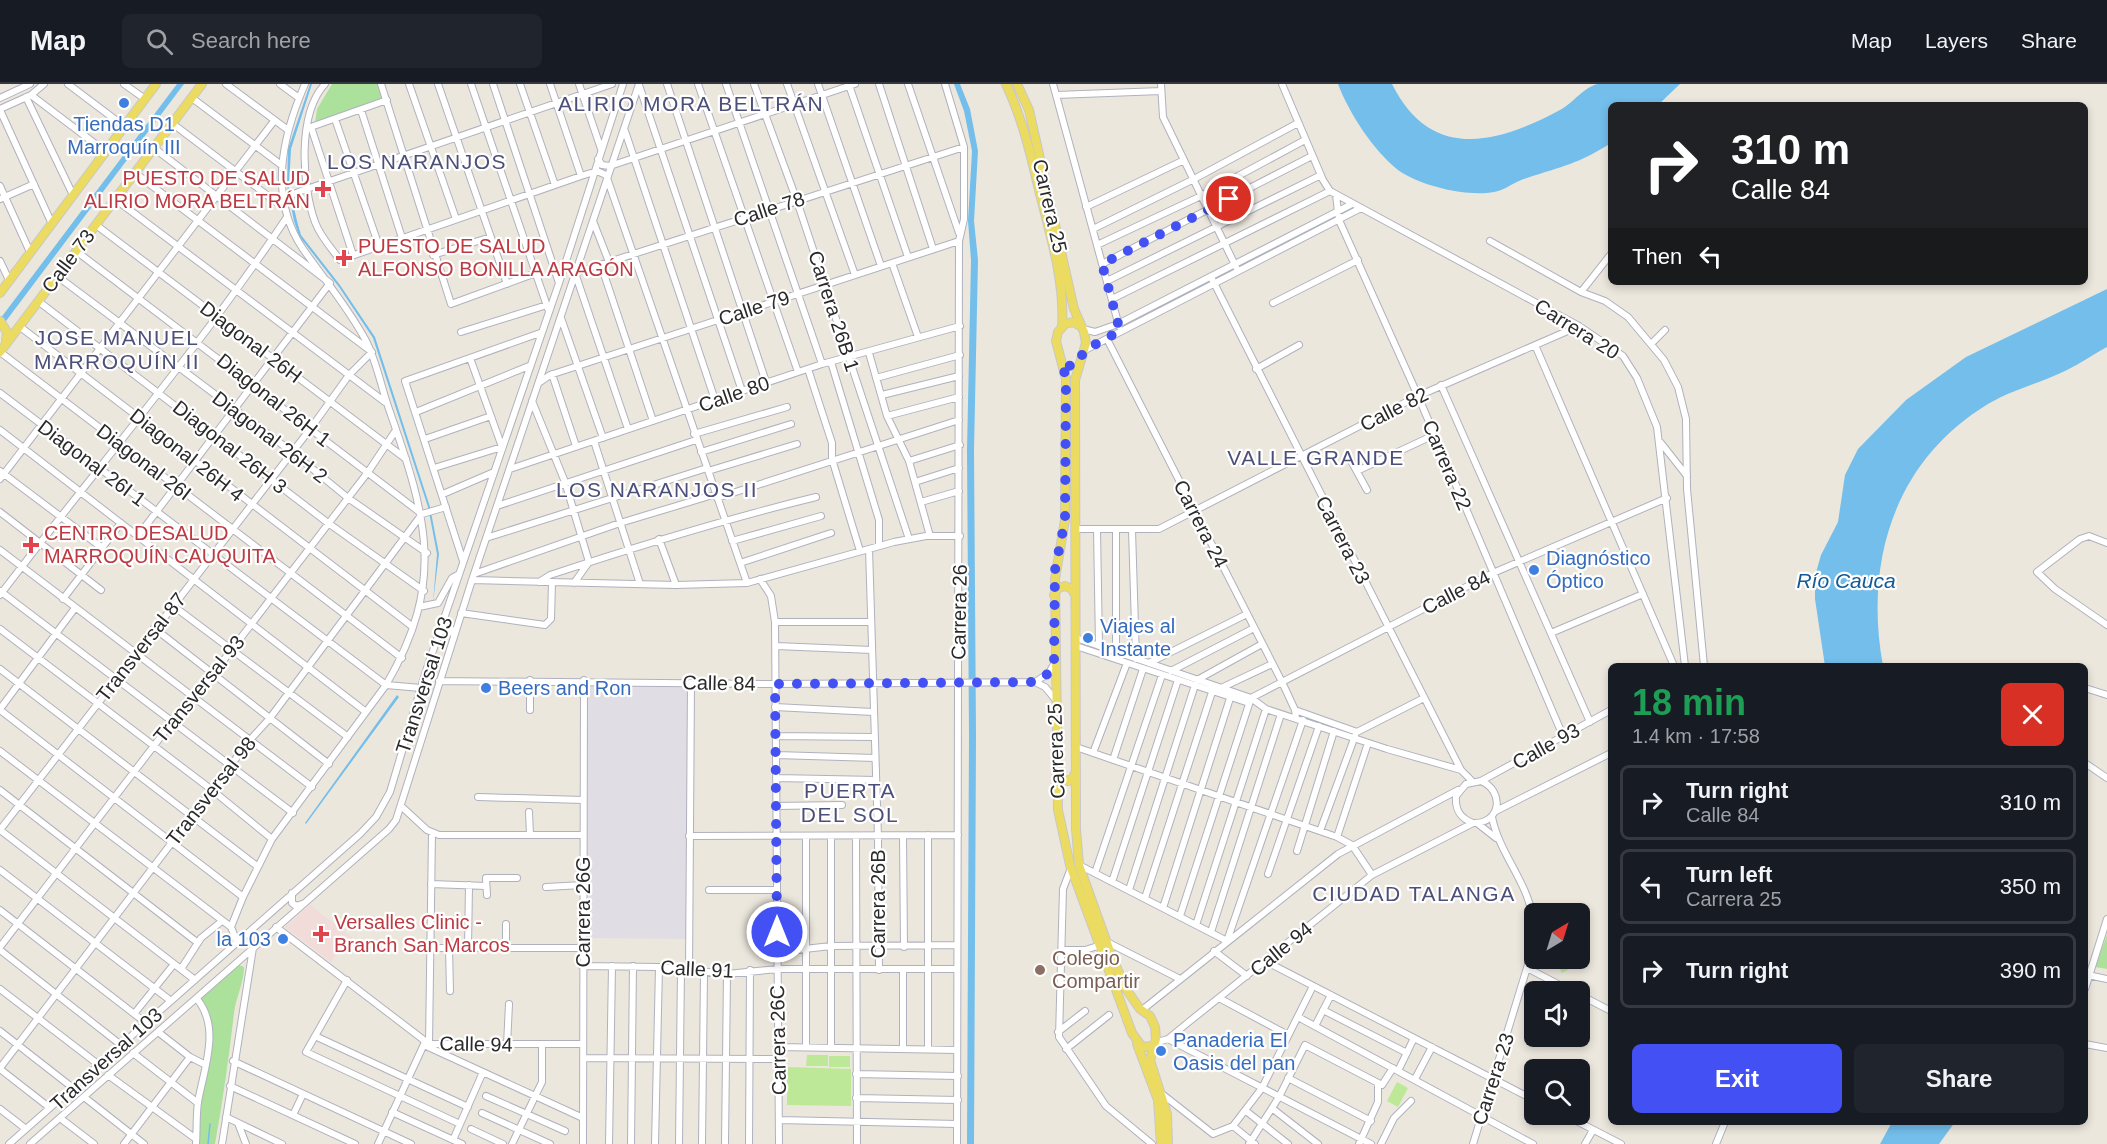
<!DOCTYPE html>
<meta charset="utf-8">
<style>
:root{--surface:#171b24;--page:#20242c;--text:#f1f3f6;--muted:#9ea1a6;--line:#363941;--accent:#4250f4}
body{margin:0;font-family:Helvetica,sans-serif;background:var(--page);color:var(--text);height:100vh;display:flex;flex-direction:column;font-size:22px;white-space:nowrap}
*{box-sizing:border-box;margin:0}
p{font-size:20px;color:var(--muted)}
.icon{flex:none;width:33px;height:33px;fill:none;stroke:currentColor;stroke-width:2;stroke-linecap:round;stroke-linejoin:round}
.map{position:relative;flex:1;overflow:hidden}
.details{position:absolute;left:1608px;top:579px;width:480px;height:462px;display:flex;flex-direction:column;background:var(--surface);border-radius:9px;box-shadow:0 3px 9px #0003}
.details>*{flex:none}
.banner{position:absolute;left:1608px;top:18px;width:480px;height:183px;border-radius:9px;box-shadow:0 3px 9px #0003;background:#202124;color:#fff;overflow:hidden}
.needle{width:39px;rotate:38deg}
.controls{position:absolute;left:1524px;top:819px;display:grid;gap:12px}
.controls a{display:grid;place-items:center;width:66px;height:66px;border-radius:9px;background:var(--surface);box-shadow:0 3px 9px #0003;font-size:30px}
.pin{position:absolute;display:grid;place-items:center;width:51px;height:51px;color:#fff;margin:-26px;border:3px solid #fff;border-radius:50%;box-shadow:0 2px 6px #0007}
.me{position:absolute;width:66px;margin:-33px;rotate:0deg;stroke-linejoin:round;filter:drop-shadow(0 0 4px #0008)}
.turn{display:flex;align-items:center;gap:21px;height:126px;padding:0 24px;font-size:27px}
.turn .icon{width:78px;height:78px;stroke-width:2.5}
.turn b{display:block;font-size:42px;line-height:51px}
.then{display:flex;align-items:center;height:57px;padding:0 24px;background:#0003;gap:12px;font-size:22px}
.round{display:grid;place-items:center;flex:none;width:63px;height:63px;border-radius:9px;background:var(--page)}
.summary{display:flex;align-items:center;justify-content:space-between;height:102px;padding:0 24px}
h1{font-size:36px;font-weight:700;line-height:45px;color:#1e9e55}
.cta{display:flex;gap:12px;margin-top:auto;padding:12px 24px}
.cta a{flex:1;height:69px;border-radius:9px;background:var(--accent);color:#fff;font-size:24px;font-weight:700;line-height:69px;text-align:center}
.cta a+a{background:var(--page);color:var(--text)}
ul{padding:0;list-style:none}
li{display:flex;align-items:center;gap:18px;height:75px;margin:0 12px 9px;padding:0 12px;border:3px solid var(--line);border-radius:9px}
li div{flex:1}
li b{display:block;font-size:22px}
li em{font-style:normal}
header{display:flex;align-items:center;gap:36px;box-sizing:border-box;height:84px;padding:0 30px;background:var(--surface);border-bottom:2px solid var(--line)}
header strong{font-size:28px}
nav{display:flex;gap:33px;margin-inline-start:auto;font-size:21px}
.search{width:420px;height:54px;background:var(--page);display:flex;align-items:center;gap:15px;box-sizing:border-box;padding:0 21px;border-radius:9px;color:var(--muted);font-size:22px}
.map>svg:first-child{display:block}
</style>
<header>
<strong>Map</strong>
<div class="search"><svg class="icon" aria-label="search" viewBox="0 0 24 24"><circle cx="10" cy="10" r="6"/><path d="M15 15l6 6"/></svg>Search here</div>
<nav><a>Map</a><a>Layers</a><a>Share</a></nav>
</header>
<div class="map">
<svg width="2107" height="1060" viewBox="0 0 2107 1060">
<rect width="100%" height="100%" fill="#ece7dd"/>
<path fill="#e0dde4" d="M584,596L691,599L688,855L582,854Z"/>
<path fill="#f2dcda" d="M310,821L357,857L348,869L342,864L331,878L285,843Z"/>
<path fill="#abe19b" d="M332,0H378L383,14L315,39L317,25Z
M2107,851V885L2095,883Z
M236,880L244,883C244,899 236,913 234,929C229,973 223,1016 215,1060H197C198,1046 198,1031 201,1018C208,985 221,944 198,915Z"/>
<path fill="#bde897" d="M1555,875H1568L1573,883L1562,889Z
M807,971H828V982H806Z
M829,972H850V983H829Z
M787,983L851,985V1022L787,1021Z
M1397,998L1408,1004L1398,1023L1387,1017Z"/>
<path fill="#73beeb" d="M177,0H184L0,245V235Z
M310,0H312L291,65L289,102L297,137L301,151L340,201L375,253L430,423L439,470L433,518L437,470L428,423L373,254L339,203L299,152L294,137L287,102L288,65Z
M954,0H960L970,25L978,67L974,137L978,176L974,366L976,652L974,1060H967L969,652L967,366L971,176L968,137L972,67L964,27Z
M1338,0H1392C1431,78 1497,60 1560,26C1572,20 1585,2 1598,0C1619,0 1657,0 1680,0L1658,21H1611V59C1578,80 1563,82 1527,94C1515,97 1506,106 1494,108C1467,113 1420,102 1398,86C1373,66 1349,29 1338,0Z
M2107,205V263C2094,270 2081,279 2067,286C2041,299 2013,305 1988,320C1894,377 1864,478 1883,582H1825L1815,515V492L1821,471L1838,438L1845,391L1858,365L1906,316L1966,273Z
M397,611L399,613L306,740L305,739Z
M1892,1038H1955L1939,1060H1880Z"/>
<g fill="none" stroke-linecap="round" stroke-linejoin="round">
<path stroke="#73beeb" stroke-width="1.5" d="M208,1060L210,1040"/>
<defs>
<path id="minor" d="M68,0L125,43
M124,0L145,15
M226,0L288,46
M280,0L299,14
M325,0C297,30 302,102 315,138C320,152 331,164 340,176L581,92L597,87L606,91L747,499
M381,0L451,220L536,189
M409,0L456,135
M438,0L507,200
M471,0L548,225
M493,0L559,199
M520,0L555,101
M550,0L581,92
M579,0L601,65
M667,0L766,298
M698,0L798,288
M726,0L822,280
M754,0L797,117L909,455
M787,0L855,191
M818,0L881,182
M879,0L933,165
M908,0L959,149
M945,0L964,63V135L959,157L957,1060
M1053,0L1119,242
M1161,0L1163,33L1236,183
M1282,0L1323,96L1330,107L1579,242L1623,272L1637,294L1657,343L1685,582
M639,1L742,307
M849,1L908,173
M31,11L106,68
M1056,11L1161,7
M26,13L73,111
M0,14L30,0
M192,14L280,80
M0,25L31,11L44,0
M0,26L52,140
M361,26L402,154
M335,35L379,162
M173,40L276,118L301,107L612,0
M311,43L353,171
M308,44L387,16
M625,47L715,316
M598,75L602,81L610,82L855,0
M0,102L30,168
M1336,111L1339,136L1418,312L1563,652
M0,115L34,100
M115,115L385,318
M1086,123L1184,76
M593,137L609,178
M96,141L406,375
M1093,145L1194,95L1298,39
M1490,157L1581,208L1605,217L1628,233L1664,276L1678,303L1686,335L1687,405L1704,582
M1097,161L1201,112L1305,56
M76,167L422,430
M433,171L491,153
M0,177L9,196
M892,179L918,253
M1102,180L1312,72
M601,181L653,337
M57,192L292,368L348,414L427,469
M1211,193L1461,686L1472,697
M1107,197L1321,91
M1581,208L1611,170
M1112,215L1330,107
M38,217L328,439L424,507
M1273,219L1358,176
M561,234L603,354
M19,242L413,543
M1083,245L1095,248L1118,240L1352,120
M461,248L547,221
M1107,255L1282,598L1295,626L1296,634
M1652,259L1665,246
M1535,261L1674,582
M1085,266L1361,124
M0,268L402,574
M869,269L887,332L909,377L930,452
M831,278L879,436V462
M808,285L832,359V375L860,467
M1256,285L1299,261
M552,290L576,362
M876,294L960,271
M540,298L550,291L959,157
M1441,301L1590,638
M0,309L386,601L421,604
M882,311L959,292
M532,317L565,398L589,478L574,499
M416,328L529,282
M887,332L959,313
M628,345L575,189L964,63
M0,346L366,628
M694,350L787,323
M425,355L491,332
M594,357L640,500
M1661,359L1687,392
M701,368L791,340
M1349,373L1367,406
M909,377L960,361
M434,384L502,363L470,274
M510,385L822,280L960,242
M0,387L101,463
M708,387L797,360
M1357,387L1434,351
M0,395L274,37
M915,398L959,384
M443,410L494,388
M717,414L959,336
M921,418L959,407
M497,422L696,356
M0,428L101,506
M422,430L446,423
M1076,445H1159L1418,312L1579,242
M1097,445L1099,562
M1116,446V568
M1132,446L1136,575
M138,452L330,199L154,64
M486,454L707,384
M659,455L676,501
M732,457L821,432
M2107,459L2089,452L2080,455L2037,488L2055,505L2107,541
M869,465L878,753L879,886
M0,466L312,703
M463,477L405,297L540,249
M740,479L831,449
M474,490L620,439L716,410
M760,495L771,512L775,538L779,1060
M472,496L676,501L747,499L894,458L926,452H960
M539,498L550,491C638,462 726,435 816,413
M0,507L293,729
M0,511C96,385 199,265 287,133
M63,515L121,439
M172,521L348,653
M419,523L438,519L452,494L459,490
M461,529L545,541L551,535L552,498
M775,538H871
M154,544L329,680
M0,545L212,706L272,755
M440,548L450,543L454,552
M1551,549L1643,510
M1076,554L1251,614L1266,625L1387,665L1461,686
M776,562L872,566
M1076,562L1249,619
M1149,579L1247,530
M0,585L257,782
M1171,587L1254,544
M530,596V626
M1197,596L1262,560
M439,597L775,600L1035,598L1049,589L1054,580
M1035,598L1045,603L1055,615
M1221,604L1272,580
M2085,604L2107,611
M775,623L873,628
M0,625L75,524
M0,626L243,813
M1295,626L1357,648L1424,614
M775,652L874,653
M1076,663L1337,753L1352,761L1372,791
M0,667L231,843
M1093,669L1127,579
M776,671L875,674
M1113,676L1143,585
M2085,679L2107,694
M776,694L876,696
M1481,697L1611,626
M0,706L198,859
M478,713L583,716
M401,722L427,746L439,751H583
M776,722L842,721
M1496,727L1611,669
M529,728L530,751
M1492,733C1499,769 1527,797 1533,834C1535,841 1534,850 1534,858
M1477,739L1496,754
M0,746L311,344L349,291L372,268L135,89
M0,746L195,896
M1320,747L1355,652
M689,752L958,751
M806,752V963
M856,752L857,1060
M903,752L904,863
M1337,753L1368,659
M1297,767L1334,647
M1079,781L1227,857L1303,636
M1071,784L1063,805L1059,953L1106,1022L1152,1060
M0,786L171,917
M1095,789L1162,591
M1268,790L1319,642
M1112,798L1178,596
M431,800L486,802
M546,803L583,801
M709,806H777
M1129,806L1195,601
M292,809V819L296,822L302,820
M487,811L486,794H517
M1145,814L1214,602
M1163,824L1232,608
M0,826L146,939
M1180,832L1251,614L1493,489L1667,414
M1196,841L1266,625
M276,843L429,960
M1211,848L1281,630
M237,858L231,843L243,813L272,755L386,601C446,498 427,434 390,328C381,304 377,277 365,255C347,222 324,195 303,165C268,113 282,53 305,0
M1107,858L1180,895
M0,863L192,612L213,590L368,388L396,346
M431,864H582
M449,864L450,907
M468,864L469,801
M506,864V840
M0,866L121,961
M1064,866H1085L1101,861
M1214,867L1247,892
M778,868L831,862L957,861
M1265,877L1534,1016
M582,882L659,883L727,890L778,885H956
M181,885L201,854L222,837
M1529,885L1573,908
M689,886L691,599
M2088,891L2107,895
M347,896L306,968L460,1040
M0,905L99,981
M2085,905L2107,835
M1580,911L1611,927
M1219,914L1288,951
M1142,926L1338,770L1458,706
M1323,926L1407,969
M134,930L174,880
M1298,933L1533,1060
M1315,942L1331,911
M0,947L73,1004
M158,948L190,973L206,981
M1058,948L1085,927
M315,952L468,1023
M1168,955L1371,1060
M1154,959L1168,955L1185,941L1372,791L1473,739C1501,740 1505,707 1481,697L1466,700L1456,712C1455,726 1460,734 1473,739
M429,960L432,749
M429,960H583
M2085,960L2107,964
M424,961L583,1034
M507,961L509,920
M778,963L957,966
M831,964V752
M903,964V886
M928,964V751
M1066,965L1109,931
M133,969L198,1019
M583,974L779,975
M233,977L411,1060
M0,984L250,656L270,634L422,430
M0,985L50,1024
M1398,987L1414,954
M856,990L958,992
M108,991L196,1055
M1288,994L1371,1037
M1415,995L1432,963
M230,1002L355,1060
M1162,1010L1213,1050L1233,1042L1262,1004L1313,902
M486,1012L565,1047
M84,1013L144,1060
M856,1014L958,1016
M0,1025L26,1045
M1273,1025L1318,1060
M1246,1027L1288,1060
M392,1028L462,1060
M482,1029L550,1060
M1563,1030L1621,1060
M293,1031L303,1010
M226,1033L282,1060
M60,1034L94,1060
M779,1036L957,1040
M238,1039L246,1060
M1233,1042L1255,1060
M471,1045L503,1060
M453,1056L483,988
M9,1060L360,750L376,733L390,708L425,590L559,199L623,0
M30,1060L389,745L396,736L472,496L639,0
M124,1060L190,973
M196,1060C197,1046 196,1032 198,1018C204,984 221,944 197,915
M222,1060L253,864
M378,1060L425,958
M512,1060L542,998V961
M583,1060L584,596
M609,1060L612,882
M631,1060L633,882
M655,1060L659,883
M679,1060L681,884
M702,1060L704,890
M725,1060L727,890
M749,1060L750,886
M1249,1060L1279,1013L1305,961L1382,1001L1393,984
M1359,1060L1378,1018V999
M1381,1060L1394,1034L1411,1017
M1473,1060L1534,861
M1585,1060L1593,1046
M1716,1060L1725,1038"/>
<path id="major" d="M1006,0C1023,36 1031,72 1040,110C1051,153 1065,199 1062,243
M1017,0L1029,26L1074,225L1084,248L1086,259L1075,296L1076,745L1079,781L1112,873L1126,905L1140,925L1150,932L1155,943L1156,955L1150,976L1167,1030L1168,1060
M0,209L156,0
M0,237L7,248L6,257
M1082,243L1073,238L1065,240L1058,248L1056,257L1066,295L1065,436L1055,495L1058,726L1070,781L1132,949L1142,963L1152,962
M0,268L202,0
M1054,511L1058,504L1065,502L1072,505L1075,511
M1056,688L1059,694L1068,697L1073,694L1076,687
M1137,960L1158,1016L1161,1060"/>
</defs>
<use href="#minor" stroke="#b0b1be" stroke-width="8"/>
<use href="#major" stroke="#c8c8c8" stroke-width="10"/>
<use href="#minor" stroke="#fff" stroke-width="6"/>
<use href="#major" stroke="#ecdb61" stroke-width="8"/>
</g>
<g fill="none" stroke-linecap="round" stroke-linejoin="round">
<path stroke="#4250f4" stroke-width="10" stroke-dasharray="0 18" d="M777,848L775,600L1035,598L1049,589L1054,580L1055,486L1065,436L1066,294L1062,279L1068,282L1076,281L1085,266L1120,247L1102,180L1229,115"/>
</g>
<g fill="#3f7fe0" stroke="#fff" stroke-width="2">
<circle cx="124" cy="19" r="6"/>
<circle cx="1534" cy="486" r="6"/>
<circle cx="1088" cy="554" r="6"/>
<circle cx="486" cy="604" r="6"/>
<circle cx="283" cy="855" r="6"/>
<circle cx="1161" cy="967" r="6"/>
</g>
<g fill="#e0444e" stroke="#fff" stroke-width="2">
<path d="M320 96h6v6h6v6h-6v6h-6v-6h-6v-6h6z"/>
<path d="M341 165h6v6h6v6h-6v6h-6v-6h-6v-6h6z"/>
<path d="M28 452h6v6h6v6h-6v6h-6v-6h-6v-6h6z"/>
<path d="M318 841h6v6h6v6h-6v6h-6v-6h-6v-6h6z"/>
</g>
<circle fill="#8d6e63" stroke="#fff" stroke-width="2" cx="1040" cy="886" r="6"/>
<g text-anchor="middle" stroke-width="4.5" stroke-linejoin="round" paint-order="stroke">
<g font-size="20" fill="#366cbe" stroke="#fff" text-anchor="start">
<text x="124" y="47" text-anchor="middle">Tiendas D1<tspan x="124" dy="23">Marroquín III</tspan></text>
<text x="1546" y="481">Diagnóstico<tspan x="1546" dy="23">Óptico</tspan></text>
<text x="1100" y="549">Viajes al<tspan x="1100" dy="23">Instante</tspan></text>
<text x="498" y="611">Beers and Ron</text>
<text x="271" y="862" text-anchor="end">la 103</text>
<text x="1173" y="963">Panaderia El<tspan x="1173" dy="23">Oasis del pan</tspan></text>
</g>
<g font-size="20" fill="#be3a42" stroke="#fff" text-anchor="start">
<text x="310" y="101" text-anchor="end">PUESTO DE SALUD<tspan x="310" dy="23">ALIRIO MORA BELTRÁN</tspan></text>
<text x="358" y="169">PUESTO DE SALUD<tspan x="358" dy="23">ALFONSO BONILLA ARAGÓN</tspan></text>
<text x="44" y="456">CENTRO DESALUD<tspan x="44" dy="23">MARROQUÍN CAUQUITA</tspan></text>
<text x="334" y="845">Versalles Clinic -<tspan x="334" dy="23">Branch San Marcos</tspan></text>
</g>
<g font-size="20" fill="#2a2a2a" stroke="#fff">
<text transform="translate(1050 122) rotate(77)" y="7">Carrera 25</text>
<text transform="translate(769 125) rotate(-18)" y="7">Calle 78</text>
<text transform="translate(68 177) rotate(-53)" y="7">Calle 73</text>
<text transform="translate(754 224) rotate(-18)" y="7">Calle 79</text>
<text transform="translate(834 227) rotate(72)" y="7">Carrera 26B 1</text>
<text transform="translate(1577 245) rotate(32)" y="7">Carrera 20</text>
<text transform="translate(251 258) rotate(37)" y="7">Diagonal 26H</text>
<text transform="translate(734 310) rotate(-19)" y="7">Calle 80</text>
<text transform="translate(274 316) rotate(38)" y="7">Diagonal 26H 1</text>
<text transform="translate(1394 325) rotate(-27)" y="7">Calle 82</text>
<text transform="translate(270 353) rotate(37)" y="7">Diagonal 26H 2</text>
<text transform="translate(230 363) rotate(38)" y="7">Diagonal 26H 3</text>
<text transform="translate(187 371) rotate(38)" y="7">Diagonal 26H 4</text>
<text transform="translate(144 378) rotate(37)" y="7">Diagonal 26I</text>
<text transform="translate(92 379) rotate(37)" y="7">Diagonal 26I 1</text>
<text transform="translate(1447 381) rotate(67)" y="7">Carrera 22</text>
<text transform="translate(1201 440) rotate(63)" y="7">Carrera 24</text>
<text transform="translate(1343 456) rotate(63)" y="7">Carrera 23</text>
<text transform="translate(1456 508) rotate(-27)" y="7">Calle 84</text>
<text transform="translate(959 528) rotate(-89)" y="7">Carrera 26</text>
<text transform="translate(141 563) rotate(-52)" y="7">Transversal 87</text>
<text transform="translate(719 599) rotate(1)" y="7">Calle 84</text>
<text transform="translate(424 601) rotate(-72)" y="7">Transversal 103</text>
<text transform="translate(199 605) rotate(-51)" y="7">Transversal 93</text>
<text transform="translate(1546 662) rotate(-29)" y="7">Calle 93</text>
<text transform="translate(1056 667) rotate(-92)" y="7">Carrera 25</text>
<text transform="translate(211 707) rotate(-52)" y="7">Transversal 98</text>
<text transform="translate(878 820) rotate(-90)" y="7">Carrera 26B</text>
<text transform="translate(583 828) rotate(-90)" y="7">Carrera 26G</text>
<text transform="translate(1281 865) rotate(-39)" y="7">Calle 94</text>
<text transform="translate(697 885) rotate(3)" y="7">Calle 91</text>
<text transform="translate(778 956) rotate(-91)" y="7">Carrera 26C</text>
<text transform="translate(476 960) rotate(1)" y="7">Calle 94</text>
<text transform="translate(106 975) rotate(-42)" y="7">Transversal 103</text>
<text transform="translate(1493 995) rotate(-72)" y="7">Carrera 23</text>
</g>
<g font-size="20" fill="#785e54" stroke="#fff" text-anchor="start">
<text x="1052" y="881">Colegio<tspan x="1052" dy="23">Compartir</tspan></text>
</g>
<g font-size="21" letter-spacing="1.5" fill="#4c4f7a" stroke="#fff">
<text x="691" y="27">ALIRIO MORA BELTRÁN</text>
<text x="417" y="85">LOS NARANJOS</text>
<text x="117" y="261">JOSE MANUEL<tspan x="117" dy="24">MARROQUÍN II</tspan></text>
<text x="1316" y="381">VALLE GRANDE</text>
<text x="657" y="413">LOS NARANJOS II</text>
<text x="850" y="714">PUERTA<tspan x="850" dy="24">DEL SOL</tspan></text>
<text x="1414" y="817">CIUDAD TALANGA</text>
</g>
<g font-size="21" font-style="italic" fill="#125b97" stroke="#fff">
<text x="1846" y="504">Río Cauca</text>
</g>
</g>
</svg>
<div class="controls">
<a><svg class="needle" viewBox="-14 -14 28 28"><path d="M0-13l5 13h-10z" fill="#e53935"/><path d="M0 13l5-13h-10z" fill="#9ea1a6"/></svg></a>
<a><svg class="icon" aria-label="sound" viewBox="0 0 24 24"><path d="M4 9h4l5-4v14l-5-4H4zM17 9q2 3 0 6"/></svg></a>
<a><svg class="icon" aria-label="search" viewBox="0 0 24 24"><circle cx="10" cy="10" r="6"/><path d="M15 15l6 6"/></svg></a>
</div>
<div class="pin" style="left:1229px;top:115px;background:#d93025"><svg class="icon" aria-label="arrive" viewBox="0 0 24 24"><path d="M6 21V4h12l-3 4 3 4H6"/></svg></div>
<svg class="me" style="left:777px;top:848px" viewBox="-20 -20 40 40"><circle r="17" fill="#4250f4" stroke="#fff" stroke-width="3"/><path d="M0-11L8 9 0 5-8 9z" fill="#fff"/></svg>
<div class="banner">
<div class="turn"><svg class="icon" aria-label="right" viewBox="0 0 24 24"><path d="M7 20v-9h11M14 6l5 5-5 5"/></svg><div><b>310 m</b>Calle 84</div></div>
<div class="then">Then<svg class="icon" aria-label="left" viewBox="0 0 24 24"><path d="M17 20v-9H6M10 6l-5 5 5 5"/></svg></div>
</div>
<section class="details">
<div class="summary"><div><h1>18 min</h1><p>1.4 km · 17:58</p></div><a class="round" style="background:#d93025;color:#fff"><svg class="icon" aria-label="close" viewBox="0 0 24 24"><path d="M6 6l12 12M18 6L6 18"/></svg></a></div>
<ul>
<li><svg class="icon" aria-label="right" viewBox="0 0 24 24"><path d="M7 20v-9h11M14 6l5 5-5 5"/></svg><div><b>Turn right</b><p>Calle 84</p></div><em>310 m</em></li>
<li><svg class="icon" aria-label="left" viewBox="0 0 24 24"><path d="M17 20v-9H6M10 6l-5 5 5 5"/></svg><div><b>Turn left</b><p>Carrera 25</p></div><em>350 m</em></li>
<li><svg class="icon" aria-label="right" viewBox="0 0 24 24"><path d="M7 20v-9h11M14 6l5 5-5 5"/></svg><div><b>Turn right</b></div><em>390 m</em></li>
</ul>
<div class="cta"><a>Exit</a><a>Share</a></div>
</section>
</div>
